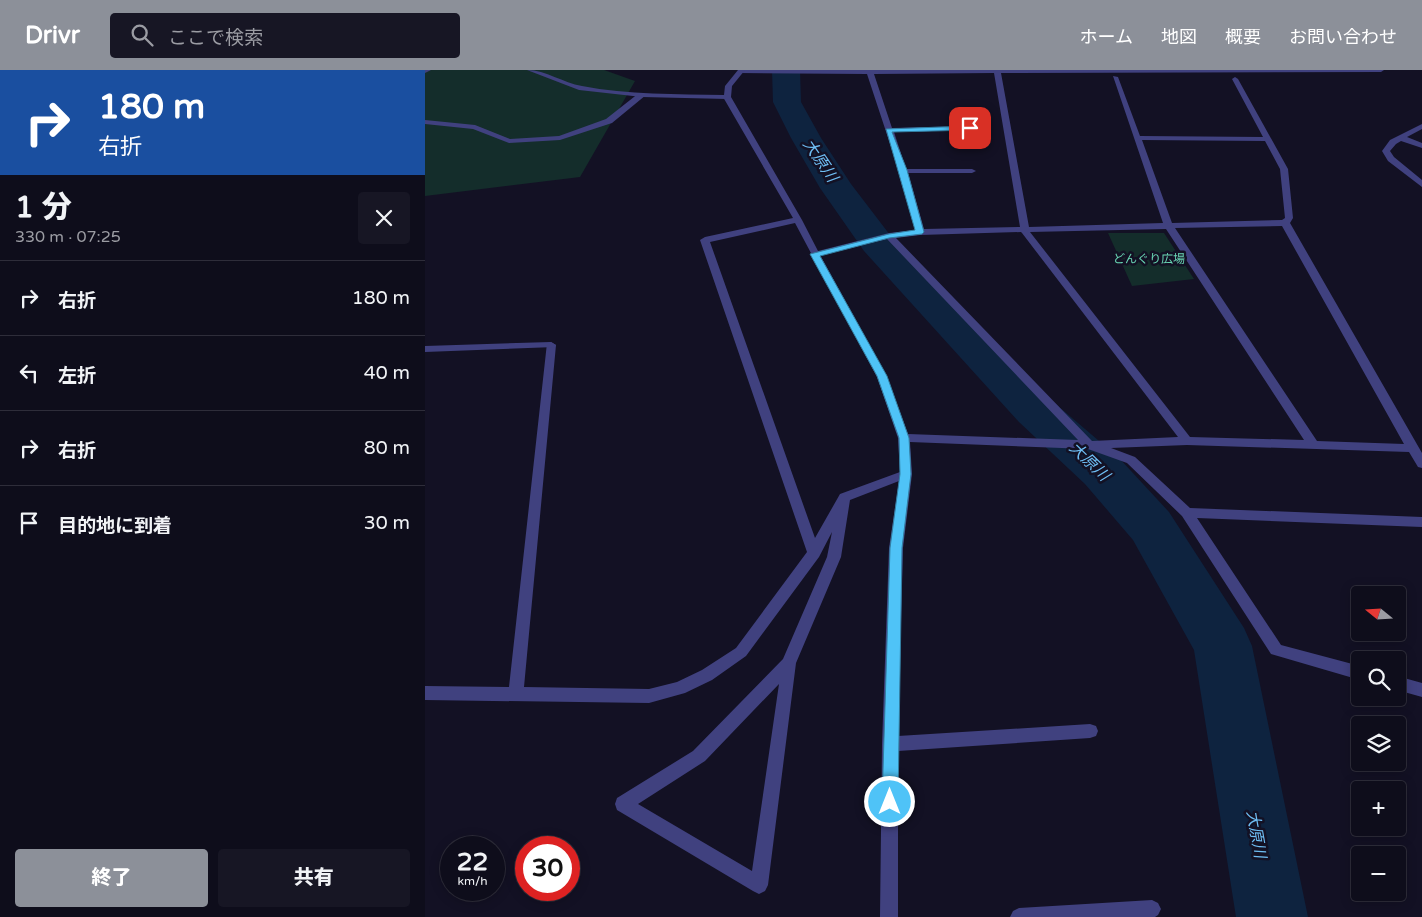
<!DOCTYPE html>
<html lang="ja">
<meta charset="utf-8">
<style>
:root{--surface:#0e0d1b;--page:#171624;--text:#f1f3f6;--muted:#9b9ca3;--line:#2e2d3a;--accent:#8c9099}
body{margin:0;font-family:"Varela Round","Noto Sans JP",sans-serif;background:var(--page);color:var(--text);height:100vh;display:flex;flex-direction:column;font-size:19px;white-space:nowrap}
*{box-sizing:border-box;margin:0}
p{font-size:16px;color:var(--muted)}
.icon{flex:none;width:28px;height:28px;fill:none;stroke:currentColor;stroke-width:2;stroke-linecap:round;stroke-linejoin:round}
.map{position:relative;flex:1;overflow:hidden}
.sheet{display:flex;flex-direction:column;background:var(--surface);width:425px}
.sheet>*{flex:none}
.banner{background:#1a4fa0;color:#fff;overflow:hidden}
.needle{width:32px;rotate:288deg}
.fabs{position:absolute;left:926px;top:516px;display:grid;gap:10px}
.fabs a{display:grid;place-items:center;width:55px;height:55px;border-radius:5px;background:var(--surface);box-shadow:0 2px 12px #0003,0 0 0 1px var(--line);font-size:25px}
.speed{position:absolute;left:15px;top:766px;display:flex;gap:10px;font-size:25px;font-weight:700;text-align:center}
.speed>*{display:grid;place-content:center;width:65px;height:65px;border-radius:50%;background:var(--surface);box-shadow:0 2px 12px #0003,0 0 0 1px var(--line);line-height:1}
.speed small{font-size:12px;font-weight:400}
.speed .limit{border:8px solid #d22;background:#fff;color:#111}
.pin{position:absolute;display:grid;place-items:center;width:42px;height:42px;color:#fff;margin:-21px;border-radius:10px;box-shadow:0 2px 8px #0006}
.me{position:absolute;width:55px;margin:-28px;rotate:0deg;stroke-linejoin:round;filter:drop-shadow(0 0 4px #0008)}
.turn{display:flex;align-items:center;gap:18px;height:105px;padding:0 15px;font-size:22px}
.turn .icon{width:65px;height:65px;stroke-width:2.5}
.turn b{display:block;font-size:35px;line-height:42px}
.round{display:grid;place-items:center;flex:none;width:52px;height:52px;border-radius:5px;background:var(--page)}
.head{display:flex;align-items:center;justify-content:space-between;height:85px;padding:0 15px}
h1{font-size:30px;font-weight:800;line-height:38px}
.primary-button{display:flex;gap:10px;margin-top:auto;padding:10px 15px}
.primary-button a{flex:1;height:58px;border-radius:5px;background:var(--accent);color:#fff;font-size:20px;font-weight:800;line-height:58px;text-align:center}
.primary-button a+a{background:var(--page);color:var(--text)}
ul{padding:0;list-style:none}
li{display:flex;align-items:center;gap:15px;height:75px;padding:0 15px;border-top:1px solid var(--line)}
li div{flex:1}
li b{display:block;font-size:19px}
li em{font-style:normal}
header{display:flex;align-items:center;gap:30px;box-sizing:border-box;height:70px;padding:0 25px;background:var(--accent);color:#fff}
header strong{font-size:24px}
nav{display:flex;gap:28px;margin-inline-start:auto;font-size:18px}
.search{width:350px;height:45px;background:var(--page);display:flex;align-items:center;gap:12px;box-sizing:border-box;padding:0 18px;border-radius:5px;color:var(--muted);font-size:19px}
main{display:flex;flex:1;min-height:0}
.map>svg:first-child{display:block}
</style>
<header>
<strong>Drivr</strong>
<div class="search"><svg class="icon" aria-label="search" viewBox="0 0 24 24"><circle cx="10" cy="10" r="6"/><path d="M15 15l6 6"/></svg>ここで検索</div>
<nav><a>ホーム</a><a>地図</a><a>概要</a><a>お問い合わせ</a></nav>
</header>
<main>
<section class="sheet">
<div class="banner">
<div class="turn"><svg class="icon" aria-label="right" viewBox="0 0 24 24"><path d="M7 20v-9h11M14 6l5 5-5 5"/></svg><div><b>180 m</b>右折</div></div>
</div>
<div class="head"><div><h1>1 分</h1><p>330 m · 07:25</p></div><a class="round"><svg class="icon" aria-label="close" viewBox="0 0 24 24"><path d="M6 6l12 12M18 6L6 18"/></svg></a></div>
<ul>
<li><svg class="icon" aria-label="right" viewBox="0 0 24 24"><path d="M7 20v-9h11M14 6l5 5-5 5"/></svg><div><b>右折</b></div><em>180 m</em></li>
<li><svg class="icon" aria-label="left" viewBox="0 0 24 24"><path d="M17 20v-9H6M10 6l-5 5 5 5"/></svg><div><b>左折</b></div><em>40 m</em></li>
<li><svg class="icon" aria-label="right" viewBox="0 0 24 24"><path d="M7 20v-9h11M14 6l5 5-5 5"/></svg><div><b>右折</b></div><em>80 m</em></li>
<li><svg class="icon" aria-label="arrive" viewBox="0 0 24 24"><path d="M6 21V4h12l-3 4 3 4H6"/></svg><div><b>目的地に到着</b></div><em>30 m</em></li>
</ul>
<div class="primary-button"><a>終了</a><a>共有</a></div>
</section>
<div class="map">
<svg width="997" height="847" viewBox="0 0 997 847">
<rect width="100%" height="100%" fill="#131124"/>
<path fill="#142d2b" d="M0,0H179L210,11L155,107L0,126Z
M683,163H739L769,209L707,216Z"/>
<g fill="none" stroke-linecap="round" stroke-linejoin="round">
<path fill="#0e233f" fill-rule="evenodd" d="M347,0H375L376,32L396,68L426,114L465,165L626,330L694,388L744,442L819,558L827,576L883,847H811L769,580L708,470L660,414L594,352L439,181L395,118L366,68L348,32Z"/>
<path fill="#40417f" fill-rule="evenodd" d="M0,0H6L0,3Z
M315,0H959L956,2L576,3L604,157L738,153L688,6L693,7L715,66L838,67L807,9L810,7L813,9L863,99L868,148L865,153L997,383V398L993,397L984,382L762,375L686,378L710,387L765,438L997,447V457L772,448L856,575L935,596V610L846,584L757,446L702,393L663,379L485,372L487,404L478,478L473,666L665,654L671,656L673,661L671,666L665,668L473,681V847H455L457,674L464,478L474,411L425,430L416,487L371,593L343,815L340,821L334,824L328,821L192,740L190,734L192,728L268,681L358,589L402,487L407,462L394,487L321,586L287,610L260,623L224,633L0,630V616L84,617L122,273L126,272L131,275L99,617L224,619L252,612L277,600L311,578L382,482L275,170L280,167L368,148L298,27L299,25L306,27L377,150L393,181L464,163L490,160L474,101L442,4L313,3L312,2ZM569,3L595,157L499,159L483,103H547L551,101L547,99H481L469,62L545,60L549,58L545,56L467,58L449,4ZM717,70L840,71L855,99L860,148L857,150L747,153ZM370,153L452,307L473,368L475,402L415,424L390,468L285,172ZM857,156L979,374L892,371L750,158ZM741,159L879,370L765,367L605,162ZM596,162L597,163L753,367L667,371L471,168L495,165ZM462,169L653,370L483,364L462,307L395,185ZM354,614L327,801L213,734L280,691Z
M214,23L221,25L187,53L135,70L84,73L48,59L0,54V50L50,55L85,69L134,66L181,49Z
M997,54V59L982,67L997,73V78L976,71L971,74L965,81L969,87L997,110V117L963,91L957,81L965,70Z
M972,606L997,613V627L972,620Z
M727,830L733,833L736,839L733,845L730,847H585L588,841L594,838Z"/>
<path fill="#40417f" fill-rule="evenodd" d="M102,0C121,0 138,13 157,16C203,25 252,24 299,25L300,16L313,0H320L307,16L306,27L302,29L217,27L154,20Z
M126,272L131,275L130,277L0,282V276Z"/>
</g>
<path fill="#4fc3f7" stroke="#337fa1" d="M545,56L547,57V60L467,62L482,100L499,162L497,164L464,168L395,186L462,306L484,368L486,404L477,478L473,732L470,737L465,739L460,737L457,732L465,478L475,404L474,368L452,306L385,184L464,164L490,160L461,59Z"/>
<g text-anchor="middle" stroke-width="5" stroke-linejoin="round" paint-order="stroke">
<g font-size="12" fill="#69d6b4" stroke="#131124">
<text x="724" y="193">どんぐり広場</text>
</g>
<g font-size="16" font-style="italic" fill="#6ebdf3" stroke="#131124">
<text transform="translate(396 90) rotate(56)" y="6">大原川</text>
<text transform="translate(665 391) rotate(44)" y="6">大原川</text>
<text transform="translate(832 764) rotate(80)" y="6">大原川</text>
</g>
</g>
</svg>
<div class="fabs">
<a><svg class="needle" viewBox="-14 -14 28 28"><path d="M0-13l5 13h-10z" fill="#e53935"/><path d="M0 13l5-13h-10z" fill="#9b9ca3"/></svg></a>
<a><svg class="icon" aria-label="search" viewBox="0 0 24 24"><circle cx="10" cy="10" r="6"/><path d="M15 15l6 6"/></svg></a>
<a><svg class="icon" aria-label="layers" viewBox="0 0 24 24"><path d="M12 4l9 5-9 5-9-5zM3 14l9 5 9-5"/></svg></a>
<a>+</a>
<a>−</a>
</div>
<div class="speed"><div>22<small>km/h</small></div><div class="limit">30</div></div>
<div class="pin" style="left:545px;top:58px;background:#d93025"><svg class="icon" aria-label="arrive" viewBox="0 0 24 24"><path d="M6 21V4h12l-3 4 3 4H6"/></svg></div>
<svg class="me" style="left:465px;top:732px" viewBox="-20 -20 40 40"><circle r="17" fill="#4fc3f7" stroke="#fff" stroke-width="3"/><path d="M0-11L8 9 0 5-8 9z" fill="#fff"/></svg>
</div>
</main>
